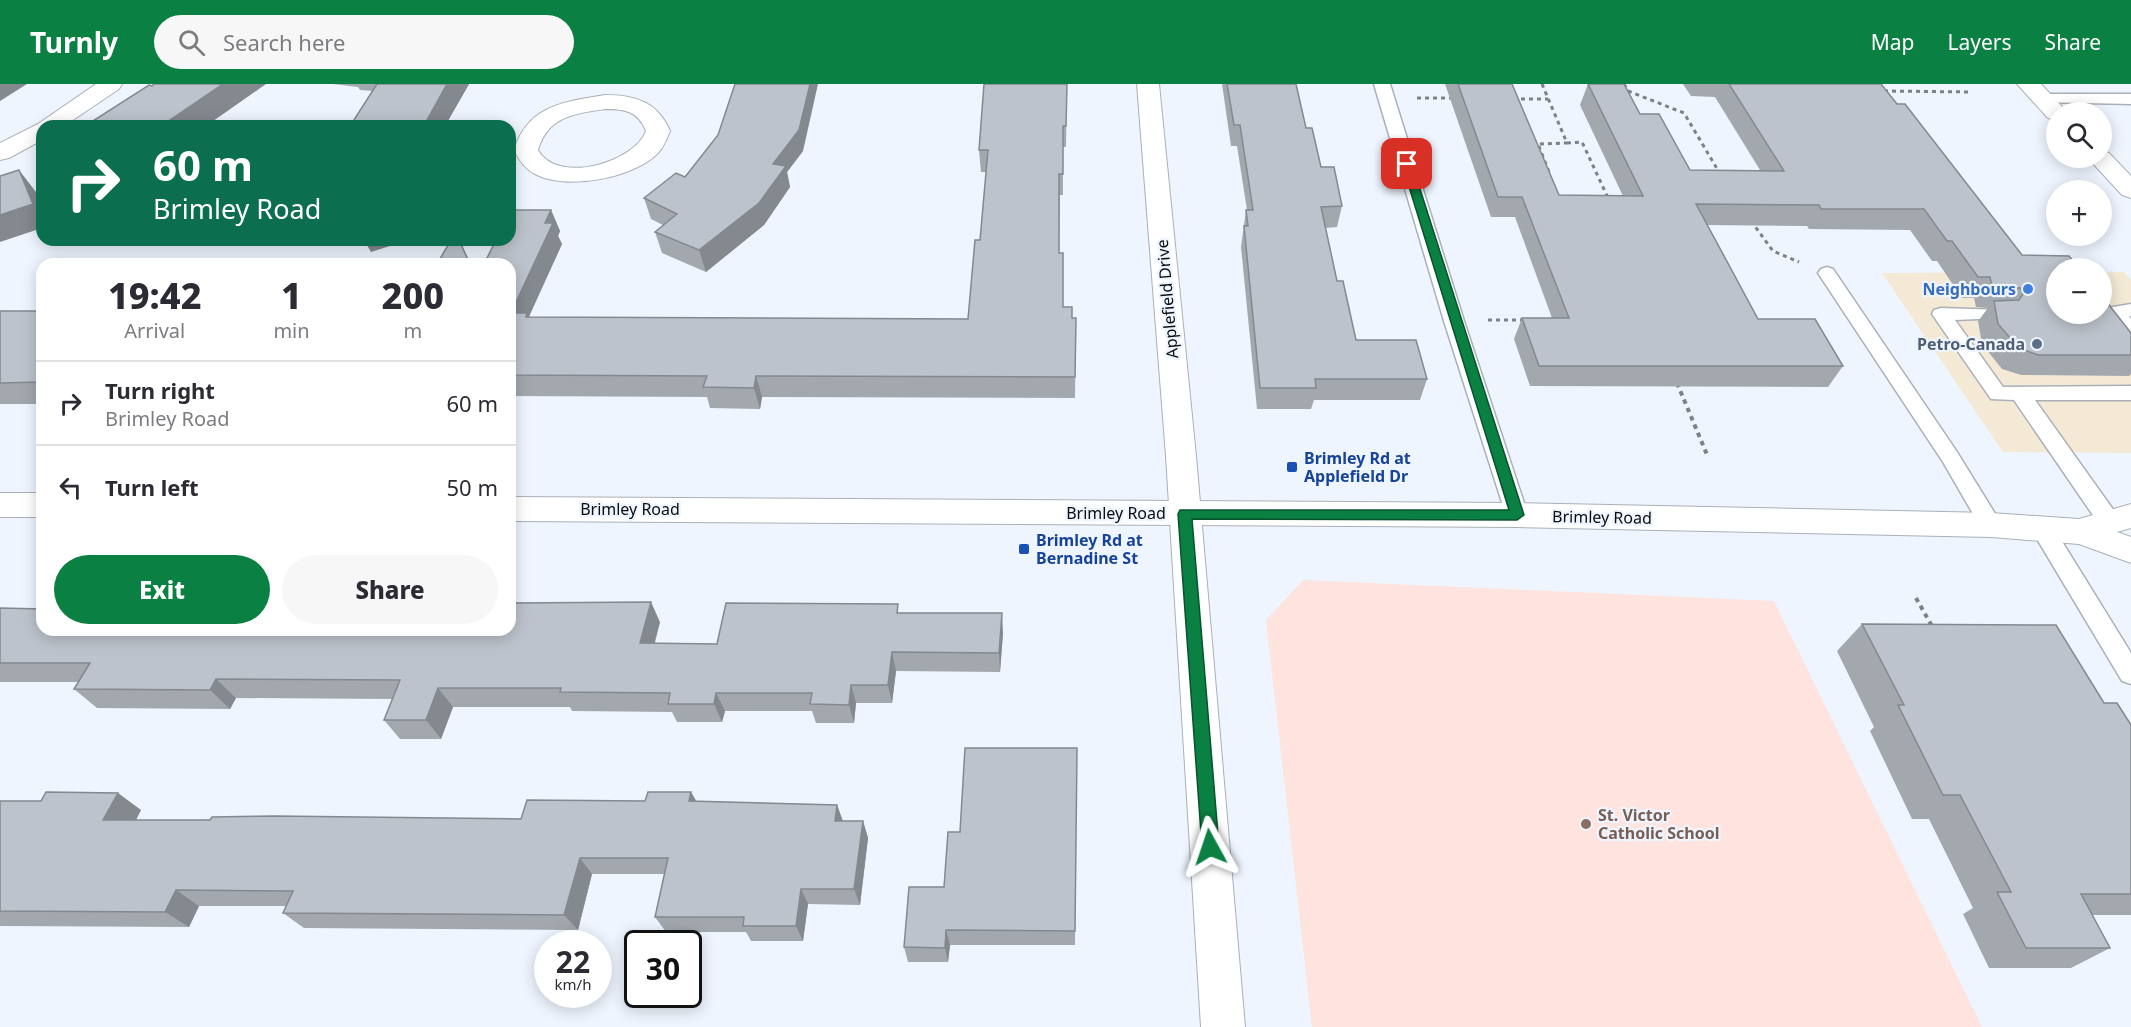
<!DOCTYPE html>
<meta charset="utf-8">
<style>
:root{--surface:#fff;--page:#f7f7f7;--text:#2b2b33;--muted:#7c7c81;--line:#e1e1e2;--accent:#0b8043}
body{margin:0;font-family:"Noto Sans",sans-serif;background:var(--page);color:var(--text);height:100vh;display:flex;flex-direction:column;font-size:22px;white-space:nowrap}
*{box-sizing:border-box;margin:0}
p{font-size:20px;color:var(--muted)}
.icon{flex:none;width:33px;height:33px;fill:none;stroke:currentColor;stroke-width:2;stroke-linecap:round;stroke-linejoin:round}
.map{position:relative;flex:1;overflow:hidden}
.details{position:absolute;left:36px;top:174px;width:480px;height:378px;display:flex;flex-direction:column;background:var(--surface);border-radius:18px;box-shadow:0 3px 15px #0003}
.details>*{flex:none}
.hud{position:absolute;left:36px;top:36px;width:480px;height:126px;border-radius:18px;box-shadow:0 3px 15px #0003;background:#0b6e4f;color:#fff;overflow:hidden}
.controls{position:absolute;left:2046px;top:18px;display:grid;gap:12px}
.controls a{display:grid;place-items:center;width:66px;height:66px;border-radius:50%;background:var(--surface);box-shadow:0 3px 15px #0003;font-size:30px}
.speed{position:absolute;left:534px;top:846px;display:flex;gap:12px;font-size:30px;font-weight:700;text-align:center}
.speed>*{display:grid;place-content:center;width:78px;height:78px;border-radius:50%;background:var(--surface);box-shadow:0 3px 15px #0003;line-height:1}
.speed small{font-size:15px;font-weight:400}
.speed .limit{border:3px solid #111;border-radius:9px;background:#fff;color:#111}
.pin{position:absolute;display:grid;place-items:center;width:51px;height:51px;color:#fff;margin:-26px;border-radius:12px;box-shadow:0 3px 9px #0006}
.me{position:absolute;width:66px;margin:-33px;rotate:355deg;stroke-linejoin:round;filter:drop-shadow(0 0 4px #0008)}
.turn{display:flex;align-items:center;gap:21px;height:126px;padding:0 18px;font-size:27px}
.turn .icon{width:78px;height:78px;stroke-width:2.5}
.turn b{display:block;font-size:42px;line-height:51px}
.eta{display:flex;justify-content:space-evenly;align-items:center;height:102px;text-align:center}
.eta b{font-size:36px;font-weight:800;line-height:42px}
.primary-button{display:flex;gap:12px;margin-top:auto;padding:12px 18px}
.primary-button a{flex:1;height:69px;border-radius:36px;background:var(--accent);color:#fff;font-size:24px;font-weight:800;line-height:69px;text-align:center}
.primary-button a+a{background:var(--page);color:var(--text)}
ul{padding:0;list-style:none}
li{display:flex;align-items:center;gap:18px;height:84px;padding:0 18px;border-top:2px solid var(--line)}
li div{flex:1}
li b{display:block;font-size:22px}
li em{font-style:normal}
header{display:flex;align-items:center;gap:36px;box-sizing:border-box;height:84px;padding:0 30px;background:var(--accent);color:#fff}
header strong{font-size:28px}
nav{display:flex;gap:33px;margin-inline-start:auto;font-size:21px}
.search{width:420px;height:54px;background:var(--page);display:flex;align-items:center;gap:15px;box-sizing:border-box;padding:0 21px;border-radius:33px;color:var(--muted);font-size:22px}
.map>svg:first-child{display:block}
</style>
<header>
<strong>Turnly</strong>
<div class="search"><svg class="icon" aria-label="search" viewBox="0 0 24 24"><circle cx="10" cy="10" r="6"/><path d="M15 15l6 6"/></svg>Search here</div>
<nav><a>Map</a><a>Layers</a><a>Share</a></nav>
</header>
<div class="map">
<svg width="2131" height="943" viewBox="0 0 2131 943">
<rect width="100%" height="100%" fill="#eef5fe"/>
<path fill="#f3e9d4" d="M2056,188V230H2102V188H2124L2131,196V369L2003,368L1882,189Z"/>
<path fill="#fee3de" d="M1303,496L1774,517L1982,943H1312L1266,536Z"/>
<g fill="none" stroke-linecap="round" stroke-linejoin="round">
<defs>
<path id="service" d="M1374,0H1390L1464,237L1528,431L1525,437L1517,439L1509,437L1506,431L1444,237Z
M2043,10H2131V20L2037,18L2035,15Z
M1827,183L1833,185L1957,368L2002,441L1999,447L1991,450L1983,447L1943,378L1818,189L1821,185Z
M2131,220V232H2129L2131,235V253L2124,252L2105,228L2107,224Z
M1941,224L2002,226L2004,230L2002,234L1955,236L2003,303L2131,302V316H2035L2117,431L2120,437L2117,443L2109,445L2101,443L2014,316L1991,315L1932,230L1934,226Z
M2042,435L2050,438L2131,569V600L2122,597L2034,450L2031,444L2034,438Z"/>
<path id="minor" d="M96,0H122L119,5L64,42H42V56L9,74L0,76V59L38,40Z
M1137,0H1159L1196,372L1245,943H1201L1166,372Z
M605,11C635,11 658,18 670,47C667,54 664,62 659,68C635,94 567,107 535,90C525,85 519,76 514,66C528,21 564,18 605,11ZM605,25C625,25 638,27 646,47C634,79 557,101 538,66C548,32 574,30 605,25Z"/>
<path id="secondary" d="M2017,0H2041L2067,28H2056V36L2048,34Z
M2102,67L2109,69L2131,92V114L2122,111L2088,74H2102Z
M0,409H42V433H0Z
M510,413L1517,419L1991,429L2079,435L2131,420V444L2117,448L2131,453V479L2079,460L1991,453L1517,443L510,437Z"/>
</defs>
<use href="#service" stroke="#aab0b8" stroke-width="3"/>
<use href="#minor" stroke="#aab0b8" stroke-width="2"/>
<use href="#secondary" stroke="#aab0b8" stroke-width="2"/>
<path stroke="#7c8187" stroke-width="3" stroke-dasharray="4 4" stroke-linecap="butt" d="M1542,0L1567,59L1582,58L1609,116
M1624,0L1628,7L1684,29L1719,88
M1884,7L1971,8
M1417,14H1454
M1513,15H1548
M1549,88L1538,60L1567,59
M1751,137L1773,167L1799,178
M1488,236H1525"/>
<path stroke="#7c8187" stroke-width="4" stroke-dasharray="4.5 4.5" stroke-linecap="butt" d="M1677,299L1708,373
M1916,514L1933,544"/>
<use href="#service" fill="#fff" fill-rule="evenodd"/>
<use href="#minor" fill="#fff" fill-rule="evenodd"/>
<use href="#secondary" fill="#fff" fill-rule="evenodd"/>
</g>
<path fill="#a3a8af" d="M333,0H469L445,42L373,7L360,6L358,3Z
M1067,0L1066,63H1063V111H1060L1059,169L1063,223L1072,234H1076L1075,314L762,313L760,325L710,324L707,313L510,312V180L551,126L560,147L558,152L562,160L529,233L968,235L980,156L986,88H981L979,66Z
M1222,0H1296L1306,44L1321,83L1342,122L1337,143L1325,144L1337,197L1356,256L1427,295L1420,316H1314L1311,325H1257L1241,163L1246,126H1247L1237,62H1231Z
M1445,0H1512L1559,111L1623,112L1580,21L1588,0L1640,30L1690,86H1760L1715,13L1691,12L1683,0H1881L1897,20L2022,171L2056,184V230L2131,249V290L2129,292L2021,291L2002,285L1982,260L1978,237L1988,224L1976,223L1974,214H1962L1937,177H1932L1910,146L1809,145L1807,142L1707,141L1758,235L1843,282L1828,303L1530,302L1514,255L1522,234H1552L1515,133H1491Z
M803,67L787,88L790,103L764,141L706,188L662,169L655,148L663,141L651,135L644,114L685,93Z
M0,227H42V320H0Z
M0,524L660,538L655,559L717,560L899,529L1003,549L1000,588L896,587L892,619H856L854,639H816L812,627H725L722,638H677L672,628L572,627L570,623H453L441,655H400L384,636L393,615L236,614L230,625L97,624L74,605L79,598H0Z
M1862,540L2104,619L2131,641V831H2092L2110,864L2071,884H1989L1963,830L1973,824L1929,735H1912L1870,647L1874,643L1837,567Z
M1077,664L1075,861H950L948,878H908L904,863L944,803L960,748Z
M0,717L141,726L136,736L521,735L697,717L837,721L843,737H863L868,754L860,821L808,820L803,857H751L746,848H666L655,833L664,790H592L578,846L304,844L283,829L286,822H199L189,843L0,842Z"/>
<path fill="#84888f" d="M0,0H27L0,17Z
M223,0H266L206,42H161Z
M447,0H469L445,42H426L427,36Z
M810,0H818L803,67L787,88L790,103L764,141L706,188L699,166L773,80Z
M19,86L36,108L42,121V144L0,158V131Z
M551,126L560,147L558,152L562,160L529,232L537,250L511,229L545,139Z
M364,156H409L371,168Z
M2056,202V206L2044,221L2052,203Z
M756,292L762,313L760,325L754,304Z
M651,518L660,538L649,578L640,559Z
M1002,529L1003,549L1000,588L999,569Z
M892,568L896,587L892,619L888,601Z
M216,595L236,614L230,625L210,606Z
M851,601L856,619L854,639L849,621Z
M438,604L453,623L441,655L426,636Z
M716,609L725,627L722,638L714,620Z
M691,708L701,725L689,717Z
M118,709L141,726L127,753L103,736Z
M837,721L843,738L835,737Z
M863,737L868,754L860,821L854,805Z
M580,774L592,790L578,846L564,831Z
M801,805L808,820L803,857L796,842Z
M176,806L199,822L189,843L165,828Z
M946,846L950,861L948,878L945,864Z"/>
<path fill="#bdc3cc" stroke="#84888f" stroke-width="1.5" d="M154,0H223L161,42H85L149,1L152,2Z
M377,0H447L427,36L426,42H350Z
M735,0H810L799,46L773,80L786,82L759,119L699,166L655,148L677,130L644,114L676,89L685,93L718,51Z
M984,0H1067L1066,42H1063V90H1059V169H1063V223H1072V234H1076L1075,293L756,292L754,304L703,303L707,292L510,291V180H484L496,156H510V130L512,126H551L545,139H553L511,229H527L526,233L968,235L975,156H980L988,66H979Z
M1227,0H1296L1306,44H1312L1321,83H1334L1342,122L1321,123L1337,197H1343L1356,256H1416L1427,295H1315L1316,304H1260L1244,142H1248L1246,126H1253L1240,41H1234Z
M1458,0H1512L1559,111L1643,112L1588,0H1624L1640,30H1659L1690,86L1784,87L1729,0H1881L1897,20H1905L2022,171L2069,172L2079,184H2056V202L2052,203L2050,209L2054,215H2056V230H2102V212L2131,249V271H2038L2019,264L1998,240L1994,217L2019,216L2023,210L2021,204L1992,202L1990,193H1978L1952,157H1947L1924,125H1821L1819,121L1696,120L1758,235H1815L1843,282H1539L1522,234H1569L1522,113H1498Z
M19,86L33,120L0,131V92Z
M451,156H459L470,180H437Z
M0,227H42V298L0,299Z
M651,518L640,559L717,560L726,519L898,520L897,529H1002L999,569L892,568L888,601H851L849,621L810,620L812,609H716L714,620H668L670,609L560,608L561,604H438L426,636H384L400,596L216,595L210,606L74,605L90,579H0V524L42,525V546H510L511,519Z
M1862,540L2056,541L2104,619H2117L2131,641V810H2081L2110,864H2026L1997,808H2011L1960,711H1943L1898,621H1904Z
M965,664H1077L1075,847L946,846L945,864L904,863L909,803H944L948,748H960Z
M46,708L118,709L103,736H210L212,733L275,732L521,735L527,716L645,717L648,708H691L689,717L837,721L835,737H863L854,805H801L796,842H743L744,833H655L668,774H580L564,831L283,829L293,807L176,806L165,828L0,827V717H41Z"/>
<path fill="#0b8043" stroke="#07532c" stroke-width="1.5" d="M1403,78L1412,80L1524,431L1517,436L1192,435L1219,763L1216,769L1210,771L1205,769L1202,763L1178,430L1180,426H1509L1402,80Z"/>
<circle fill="#3f7fe0" stroke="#eef5fe" stroke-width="2" cx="2028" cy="205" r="6"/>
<circle fill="#5c6f8a" stroke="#eef5fe" stroke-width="2" cx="2037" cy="260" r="6"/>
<g fill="#1a4fb4" stroke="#eef5fe" stroke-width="2">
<rect x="1286" y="377" width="12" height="12" rx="3"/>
<rect x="1018" y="459" width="12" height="12" rx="3"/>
</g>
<circle fill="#8d6e63" stroke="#eef5fe" stroke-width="2" cx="1586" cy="740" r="6"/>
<g text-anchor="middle" stroke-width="4.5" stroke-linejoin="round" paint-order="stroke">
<g font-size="16" font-weight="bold" fill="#366cbe" stroke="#eef5fe" text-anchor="end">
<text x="2016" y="211">Neighbours</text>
</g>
<g font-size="16" fill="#0b0d10" stroke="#eef5fe">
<text transform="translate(1167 215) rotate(-95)" y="6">Applefield Drive</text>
<text x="630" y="431">Brimley Road</text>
<text x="1116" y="435">Brimley Road</text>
<text transform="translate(1602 433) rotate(1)" y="6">Brimley Road</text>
</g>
<g font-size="16" font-weight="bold" fill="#4e5e75" stroke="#eef5fe" text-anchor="end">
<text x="2025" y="266">Petro-Canada</text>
</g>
<g font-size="16" font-weight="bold" fill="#164399" stroke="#eef5fe" text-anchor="start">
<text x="1304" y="380">Brimley Rd at<tspan x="1304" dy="18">Applefield Dr</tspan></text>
<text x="1036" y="462">Brimley Rd at<tspan x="1036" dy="18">Bernadine St</tspan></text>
</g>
<g font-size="16" font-weight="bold" fill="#785e54" stroke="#eef5fe" text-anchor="start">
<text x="1598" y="737">St. Victor<tspan x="1598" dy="18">Catholic School</tspan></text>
</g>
</g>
</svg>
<div class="controls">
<a><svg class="icon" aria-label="search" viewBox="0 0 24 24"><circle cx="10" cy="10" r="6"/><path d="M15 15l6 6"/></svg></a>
<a>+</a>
<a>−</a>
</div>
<div class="speed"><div>22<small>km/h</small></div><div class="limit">30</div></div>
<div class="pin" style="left:1407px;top:80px;background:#d93025"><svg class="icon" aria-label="arrive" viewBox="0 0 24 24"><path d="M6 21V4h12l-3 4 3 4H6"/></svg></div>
<svg class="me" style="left:1210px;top:763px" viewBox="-20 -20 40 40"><path d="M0-17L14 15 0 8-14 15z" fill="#0b8043" stroke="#fff" stroke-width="4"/></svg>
<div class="hud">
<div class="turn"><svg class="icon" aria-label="right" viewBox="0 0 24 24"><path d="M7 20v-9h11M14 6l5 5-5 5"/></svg><div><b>60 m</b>Brimley Road</div></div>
</div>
<section class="details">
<div class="eta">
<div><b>19:42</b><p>Arrival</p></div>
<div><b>1</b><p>min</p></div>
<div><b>200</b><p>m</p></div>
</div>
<ul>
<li><svg class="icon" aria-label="right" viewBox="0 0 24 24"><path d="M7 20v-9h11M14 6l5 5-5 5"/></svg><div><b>Turn right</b><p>Brimley Road</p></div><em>60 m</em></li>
<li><svg class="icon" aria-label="left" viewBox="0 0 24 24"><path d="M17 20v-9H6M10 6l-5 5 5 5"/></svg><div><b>Turn left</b></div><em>50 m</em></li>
</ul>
<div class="primary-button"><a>Exit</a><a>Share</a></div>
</section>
</div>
